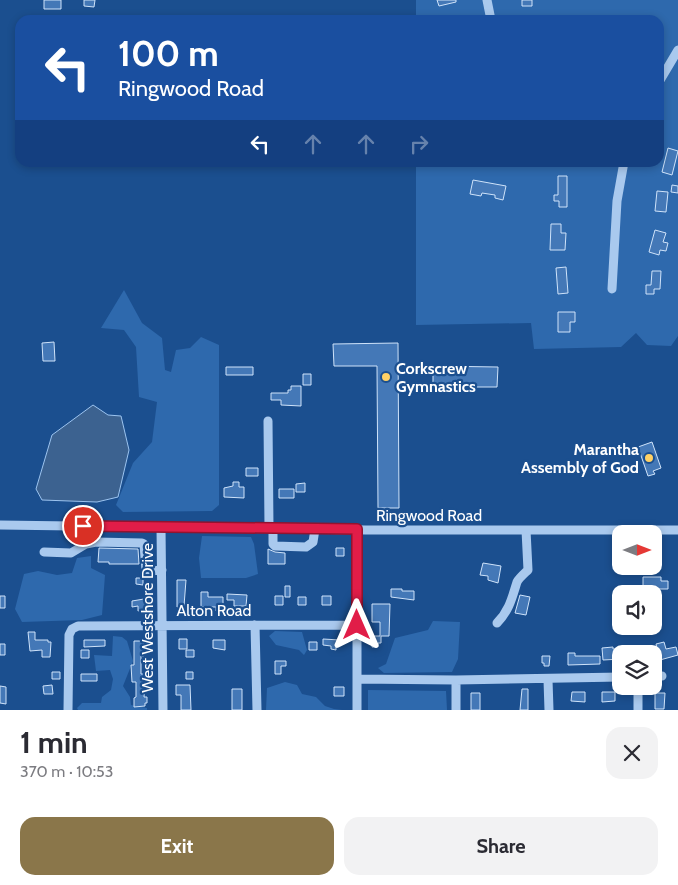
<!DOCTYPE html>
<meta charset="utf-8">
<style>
:root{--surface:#fff;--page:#f2f2f3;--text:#2b2b33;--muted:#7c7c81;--accent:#8a764a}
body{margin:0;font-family:Cabin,sans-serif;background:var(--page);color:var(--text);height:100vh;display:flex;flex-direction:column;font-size:19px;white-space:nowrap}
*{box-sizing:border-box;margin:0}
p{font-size:16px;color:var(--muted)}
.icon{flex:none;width:28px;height:28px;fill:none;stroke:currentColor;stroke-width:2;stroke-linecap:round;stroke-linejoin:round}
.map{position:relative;height:710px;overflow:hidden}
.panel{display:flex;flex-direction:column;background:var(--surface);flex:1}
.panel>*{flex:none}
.banner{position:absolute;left:15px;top:15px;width:649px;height:152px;border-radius:15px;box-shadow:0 2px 8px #0003;background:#1a4fa0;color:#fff;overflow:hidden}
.needle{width:32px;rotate:90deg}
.tools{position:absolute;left:612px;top:525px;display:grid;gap:10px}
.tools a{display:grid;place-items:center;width:50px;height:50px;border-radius:10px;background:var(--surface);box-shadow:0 2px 8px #0003;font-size:25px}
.pin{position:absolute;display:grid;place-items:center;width:42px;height:42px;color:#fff;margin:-21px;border:2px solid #fff;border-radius:50%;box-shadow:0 1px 5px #0007}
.me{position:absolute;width:55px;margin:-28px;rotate:0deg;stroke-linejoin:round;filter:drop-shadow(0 0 4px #0008)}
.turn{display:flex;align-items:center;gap:18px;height:105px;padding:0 20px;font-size:22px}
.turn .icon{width:65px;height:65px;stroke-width:2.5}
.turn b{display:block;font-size:35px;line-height:42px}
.lanes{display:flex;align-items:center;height:48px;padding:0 20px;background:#0003;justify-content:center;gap:25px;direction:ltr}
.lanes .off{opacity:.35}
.round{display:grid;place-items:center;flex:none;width:52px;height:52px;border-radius:15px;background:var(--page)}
.head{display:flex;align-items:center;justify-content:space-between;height:85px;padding:0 20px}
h1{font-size:30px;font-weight:700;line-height:38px}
.primary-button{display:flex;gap:10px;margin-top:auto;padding:10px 20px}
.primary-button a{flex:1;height:58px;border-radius:15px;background:var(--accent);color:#fff;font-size:20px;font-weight:700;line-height:58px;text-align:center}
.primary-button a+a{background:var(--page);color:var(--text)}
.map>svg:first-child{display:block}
</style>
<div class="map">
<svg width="678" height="710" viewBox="0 0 678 710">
<rect width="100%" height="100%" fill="#1b4f8f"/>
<path fill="#2e69ad" d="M416,0H678V336L671,346L647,345L636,333L621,347L534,349L531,323L416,325V163L659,162V20H416Z
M124,290L142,323L162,338L165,370L171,372L176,350L190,348L201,337L219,345V505L212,511L123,512L116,505L133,463L152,442L157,402L139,397L136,347L124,330L101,328Z
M202,536L251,537L254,544L258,574L246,578H201L199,558Z
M91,556V568L105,575L102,615L82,620L22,622L15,609L24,574L38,571L57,575L72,573L77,558Z
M433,621L460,622L458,659L452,672L384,673L378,668L386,664L395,638L428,630Z
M275,631L302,632L307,650L304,655L299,650L276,645L269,636Z
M113,636L122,637L127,641L133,661L123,686L130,697L131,705L147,708V710H78L77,708L82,703H101L102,697L111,690L113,679L110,670L96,671L94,655L112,656Z
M285,682L297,685L302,694L316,697L325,706L334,709L342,710H266L267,688Z
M368,690L446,691L447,710H368Z"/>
<path fill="#3c6290" stroke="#9cc4f0" d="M93,405L108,415L121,416L129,450L118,497L97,502L42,500L36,489L52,435Z"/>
<path fill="#4478b7" stroke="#cfe3fa" d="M44,0H61V9H44Z
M84,0H95L94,7L84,6Z
M437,0H456V2L439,6Z
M522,0H532V6H522Z
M668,148L678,151L672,175L662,172Z
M558,176H567V207H559V201H554V195H558Z
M473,180L506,186L503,200L495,198V195L482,193L481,196L470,194Z
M672,185L678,186V193L671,192Z
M657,191L668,192L666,212L655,211Z
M551,224H561V233H566L565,250H550Z
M655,230L666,233L663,242L668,243L666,251L660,250L659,255L649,252Z
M566,267L568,293L558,294L556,268Z
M652,271H661L660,289H654V294H646V285H651Z
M558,312H575V322H570V332H558Z
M54,342L55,361H43L42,343Z
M398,343L399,508H378L377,366H334L333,344Z
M433,366L498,367L497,387H433Z
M226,367H253V375H226Z
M303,374H311V385H303Z
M291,386H301V406L281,405V400H271V393H288V390H291Z
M652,442L661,468L653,471L655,474L648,476L638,447Z
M246,468H258V476H246Z
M233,482H239V487H244V498L224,497V488L233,486Z
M305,483V492H296V484Z
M279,489H294V498H279Z
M99,548L138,549L139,564H109V562H98Z
M336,548H344V556H336Z
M268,549L275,552L285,553V564H268Z
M483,563L501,566L498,583L488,580V576L480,575Z
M643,577H661V581H668V589H643Z
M136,578H143V585L136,584Z
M177,580H186L184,606L177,607Z
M285,586H290V597H285Z
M391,589H402V591H414V600L391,597Z
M201,592H208V597H223V611H216V607H201Z
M227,594L247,595L246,606H234V600H227Z
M520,595L530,597L526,615L515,613Z
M0,596H5V608H0Z
M275,596H283V605H275Z
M322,596H331V605H322Z
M298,597H306V605H298Z
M144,599L148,600V606H144V610L138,611V606L132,607V601Z
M372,604H390L389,636H381V643H378V647H372V636H380V622H372Z
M28,632H35V640H48V642H51L50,657H42V650L30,651Z
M179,639H187V649H179Z
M323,639L340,640V645H336V650L331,649V646L323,645Z
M84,640H105V646L84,647Z
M213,640H225V650L213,648Z
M134,641H144V656H141V674H147V682H145L144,697H147V703H145V706L134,707V698L136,697V682H132L131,665H134Z
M309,642H317V650H309Z
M664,642L666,649L676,647L678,655L660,660L656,644Z
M0,644H5V655H0Z
M613,647V649H621V659L603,660L602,648Z
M81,650H89V658H81Z
M186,650H194V657H186Z
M568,653H575V656H600V664L568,665Z
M542,656H550L549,666H544V663H542Z
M275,661H286V666H281V674H275Z
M52,672H60V679H52Z
M186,672H193V679H186Z
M81,674H97V681H81Z
M52,685L53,694H44L43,686Z
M176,685H190L191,710H181V695H176Z
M0,686L6,687V704L0,703Z
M334,687H344V696H334Z
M232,689H242V710H232Z
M522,689H528V710H520Z
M572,692H585V702L571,701Z
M602,692H615V701L602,702Z
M471,693H480V710H471Z
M655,693H665L664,709H655Z"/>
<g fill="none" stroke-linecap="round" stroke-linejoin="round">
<path stroke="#a9c9ee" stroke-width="9" d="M487,0L491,20
M659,82L678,50
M612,289L617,201L624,162
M268,421L269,528
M0,525L366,530H678
M161,527L163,710
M273,528V544L275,546L306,547L313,542L315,529
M44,552L71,553L86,544L96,542L142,543L144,544L146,571L162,570
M497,623C509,611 512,598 517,582C519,578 525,573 528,570L526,530
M255,625L257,710
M654,676H662
M357,679L456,680L621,677
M548,680L549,710
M638,686V710
M68,710L69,635L72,629L78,626L357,625
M357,710V529
M456,710V680"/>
</g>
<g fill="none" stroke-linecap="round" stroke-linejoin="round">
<defs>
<path id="route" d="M83,526L357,529V625"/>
</defs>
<use href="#route" stroke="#92132f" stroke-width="12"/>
<use href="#route" stroke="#e11d48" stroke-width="9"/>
</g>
<g fill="#ffd166" stroke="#1b4f8f" stroke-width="2">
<circle cx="386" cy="377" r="5"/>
<circle cx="649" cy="458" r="5"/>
</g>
<g text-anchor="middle" stroke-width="4.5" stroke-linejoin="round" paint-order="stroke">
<g font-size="16" font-weight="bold" fill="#fff" stroke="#1b4f8f" text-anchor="start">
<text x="396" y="374">Corkscrew<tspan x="396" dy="18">Gymnastics</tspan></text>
<text x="639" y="455" text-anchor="end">Marantha<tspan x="639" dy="18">Assembly of God</tspan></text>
</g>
<g font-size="16" fill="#fff" stroke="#1b4f8f">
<text x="429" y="521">Ringwood Road</text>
<text x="214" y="616">Alton Road</text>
<text transform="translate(147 618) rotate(-90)" y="6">West Westshore Drive</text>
</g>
</g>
</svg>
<div class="tools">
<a><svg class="needle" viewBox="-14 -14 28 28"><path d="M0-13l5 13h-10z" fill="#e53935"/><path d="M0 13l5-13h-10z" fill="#7c7c81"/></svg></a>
<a><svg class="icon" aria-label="sound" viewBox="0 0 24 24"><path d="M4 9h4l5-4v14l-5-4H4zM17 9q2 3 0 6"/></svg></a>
<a><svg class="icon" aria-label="layers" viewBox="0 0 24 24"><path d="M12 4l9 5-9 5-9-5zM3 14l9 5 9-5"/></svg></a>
</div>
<div class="pin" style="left:83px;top:526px;background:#d93025"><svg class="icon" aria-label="arrive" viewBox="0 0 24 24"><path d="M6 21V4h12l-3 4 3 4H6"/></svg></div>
<svg class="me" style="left:357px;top:625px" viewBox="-20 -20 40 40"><path d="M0-17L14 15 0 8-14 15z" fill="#e11d48" stroke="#fff" stroke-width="4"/></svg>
<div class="banner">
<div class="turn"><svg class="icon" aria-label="left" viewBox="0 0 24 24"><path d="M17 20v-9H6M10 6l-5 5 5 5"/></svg><div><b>100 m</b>Ringwood Road</div></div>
<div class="lanes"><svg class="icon" aria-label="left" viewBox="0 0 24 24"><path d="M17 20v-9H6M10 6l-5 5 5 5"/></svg><svg class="icon off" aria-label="ahead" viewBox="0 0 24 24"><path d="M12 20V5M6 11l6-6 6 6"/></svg><svg class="icon off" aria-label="ahead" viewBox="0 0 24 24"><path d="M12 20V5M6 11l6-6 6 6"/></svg><svg class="icon off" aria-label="right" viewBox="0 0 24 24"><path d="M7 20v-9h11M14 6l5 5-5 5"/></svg></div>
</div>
</div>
<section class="panel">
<div class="head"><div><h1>1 min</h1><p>370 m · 10:53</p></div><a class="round"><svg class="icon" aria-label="close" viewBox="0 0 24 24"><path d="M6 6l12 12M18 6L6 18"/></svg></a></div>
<div class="primary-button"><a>Exit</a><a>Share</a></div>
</section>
